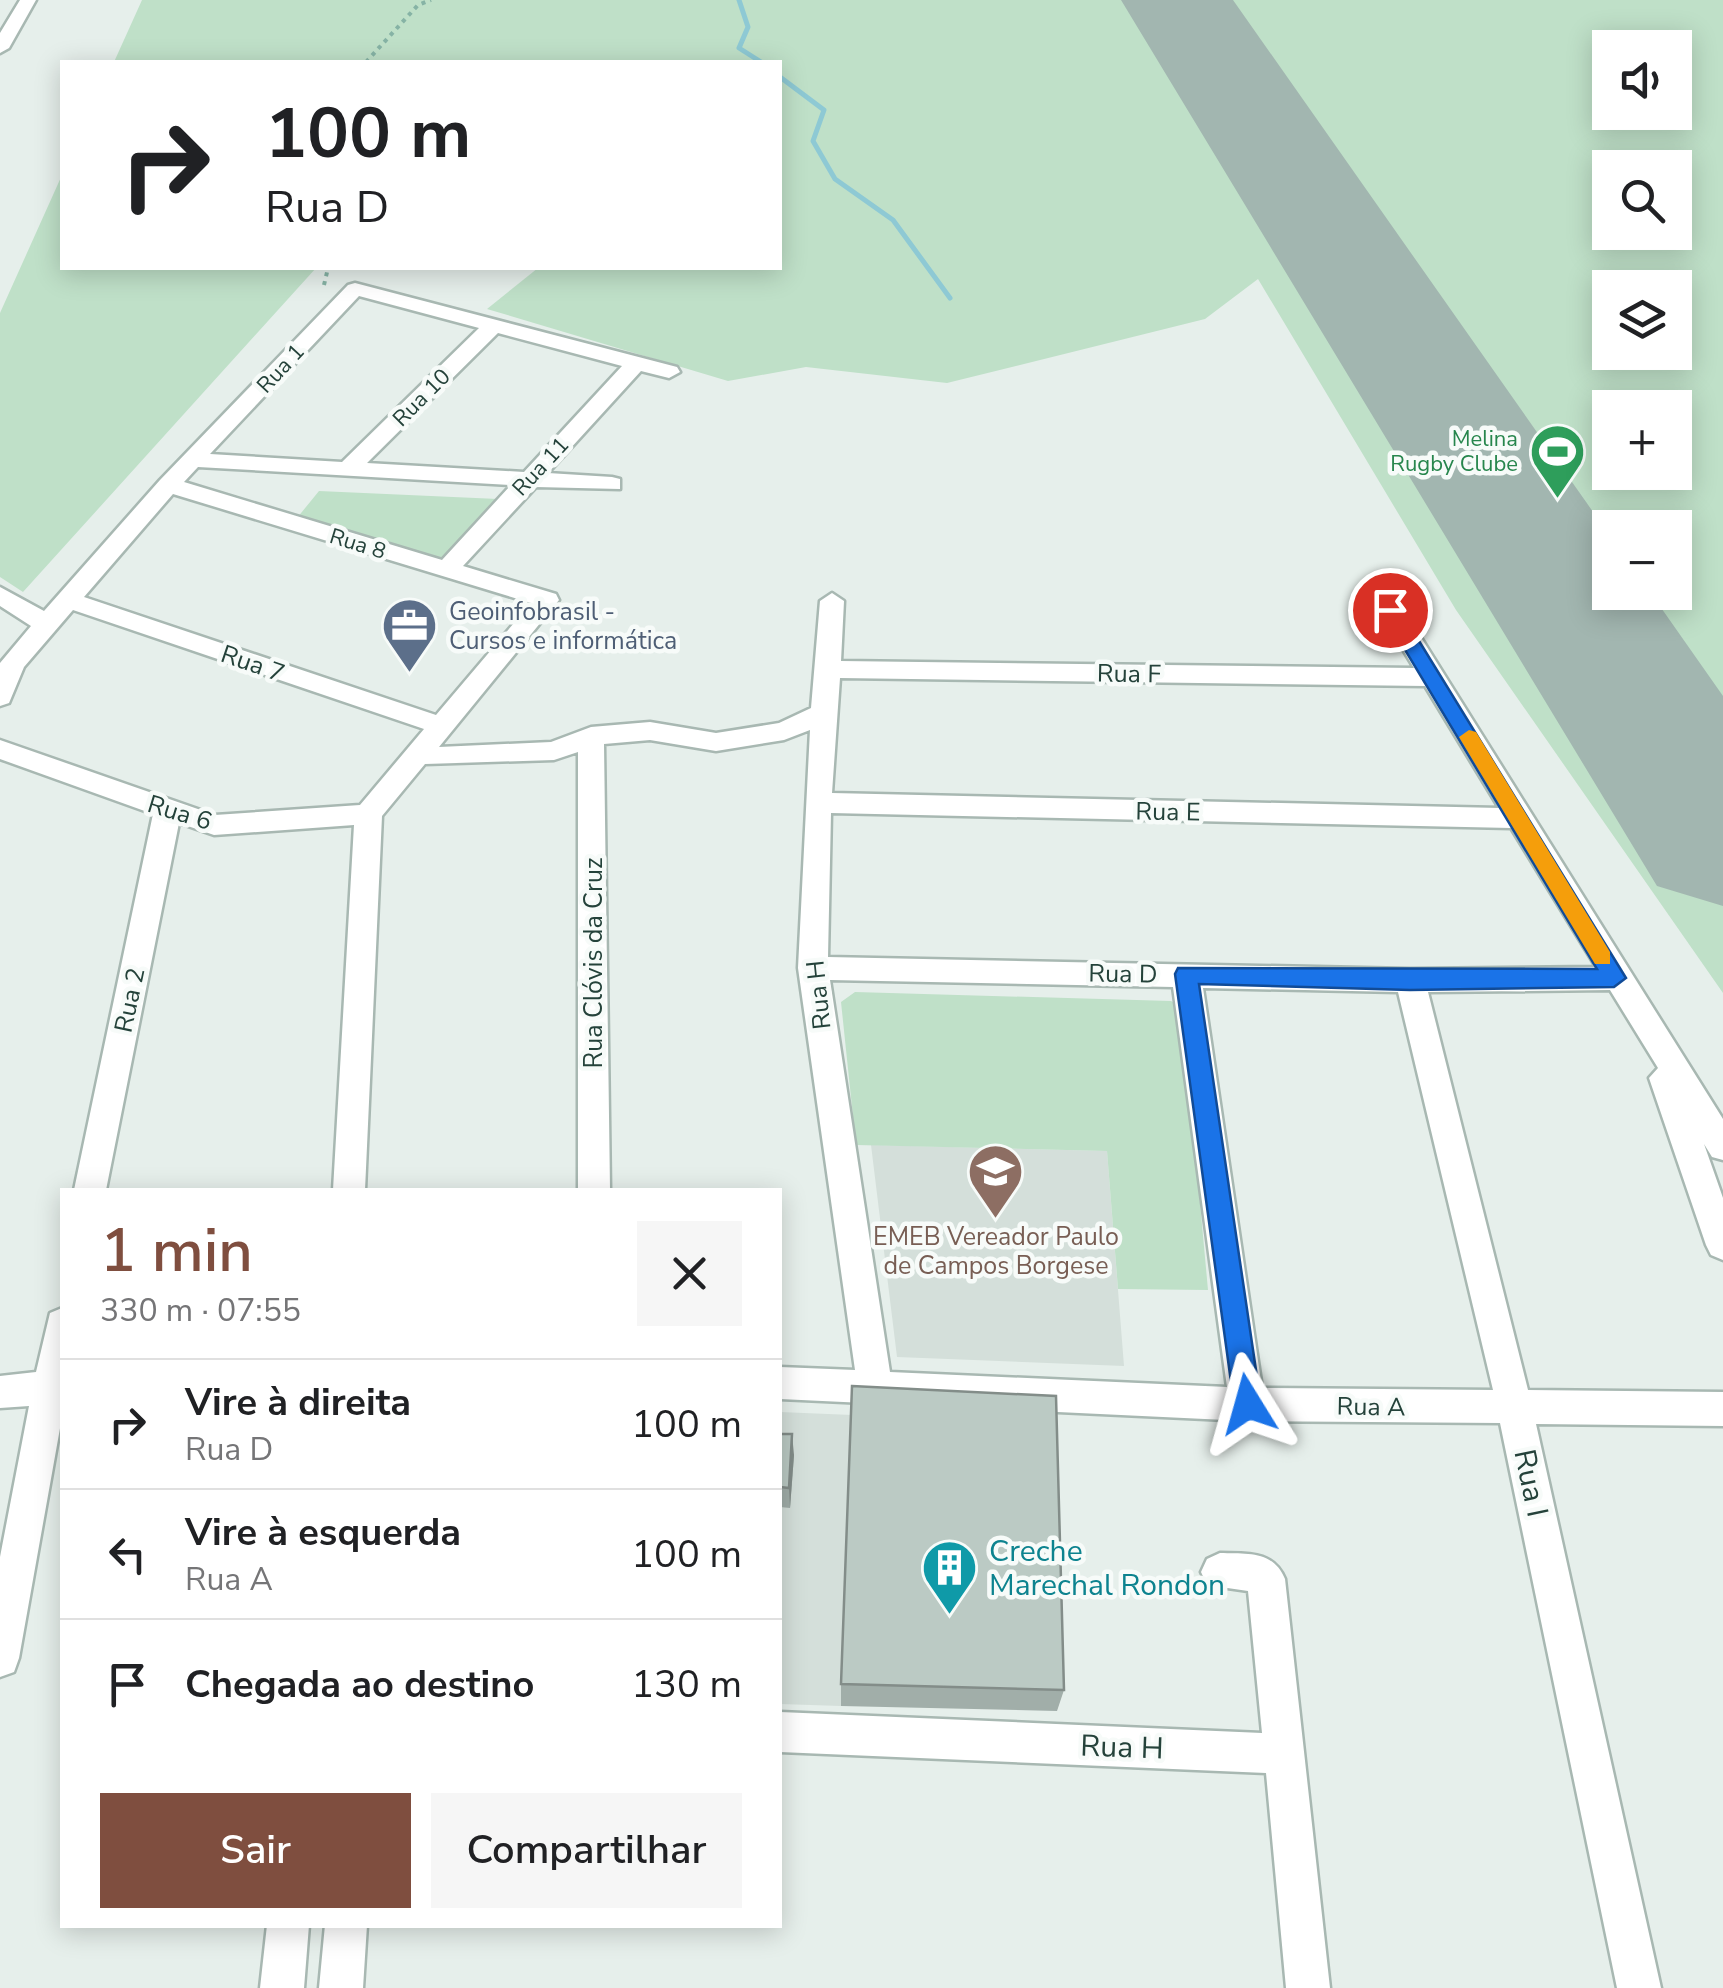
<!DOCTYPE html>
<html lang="pt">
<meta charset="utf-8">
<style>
:root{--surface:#fff;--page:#f6f6f6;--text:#202124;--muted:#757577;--line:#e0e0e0;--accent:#7f4e3f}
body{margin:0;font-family:"Nunito Sans",sans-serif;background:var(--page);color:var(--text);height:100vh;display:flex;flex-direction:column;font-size:38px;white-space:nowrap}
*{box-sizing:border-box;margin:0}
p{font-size:32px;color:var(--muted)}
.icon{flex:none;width:55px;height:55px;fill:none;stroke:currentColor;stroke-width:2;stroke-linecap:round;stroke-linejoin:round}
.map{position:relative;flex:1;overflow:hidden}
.side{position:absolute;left:60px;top:1188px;width:722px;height:740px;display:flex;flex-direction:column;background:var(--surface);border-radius:0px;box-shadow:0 5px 25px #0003}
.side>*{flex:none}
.guide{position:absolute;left:60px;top:60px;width:722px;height:210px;border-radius:0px;box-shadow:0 5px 25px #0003;background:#fff;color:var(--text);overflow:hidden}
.tools{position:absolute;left:1592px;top:30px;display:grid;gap:20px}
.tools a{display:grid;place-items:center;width:100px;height:100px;border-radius:0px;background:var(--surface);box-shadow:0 5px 25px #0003;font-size:50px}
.pin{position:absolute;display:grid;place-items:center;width:85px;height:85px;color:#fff;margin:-42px;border:5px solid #fff;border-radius:50%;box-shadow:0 2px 10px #0007}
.me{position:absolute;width:110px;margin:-55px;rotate:352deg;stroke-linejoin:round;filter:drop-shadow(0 0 8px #0008)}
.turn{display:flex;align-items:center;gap:35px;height:210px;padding:0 40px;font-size:45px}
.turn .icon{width:130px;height:130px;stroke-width:2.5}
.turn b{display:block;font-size:70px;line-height:85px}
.round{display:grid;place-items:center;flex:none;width:105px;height:105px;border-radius:0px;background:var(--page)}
.summary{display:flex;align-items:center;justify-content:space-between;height:170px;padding:0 40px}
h1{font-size:60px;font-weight:600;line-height:75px;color:var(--accent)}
.primary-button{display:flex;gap:20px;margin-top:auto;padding:20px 40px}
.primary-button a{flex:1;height:115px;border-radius:0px;background:var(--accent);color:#fff;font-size:40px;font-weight:600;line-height:115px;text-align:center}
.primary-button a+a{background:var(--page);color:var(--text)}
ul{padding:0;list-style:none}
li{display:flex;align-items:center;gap:30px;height:130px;padding:0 40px;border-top:2px solid var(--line)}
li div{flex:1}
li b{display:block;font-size:38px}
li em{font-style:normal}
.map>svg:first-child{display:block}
</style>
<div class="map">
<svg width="1723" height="1988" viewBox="0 0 1723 1988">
<rect width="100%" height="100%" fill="#e6efeb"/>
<path fill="#d4dfda" d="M871,1145L1107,1151L1124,1366L897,1357Z
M780,1412L852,1415L841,1706L780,1704Z"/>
<path fill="#bfe0c8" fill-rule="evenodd" d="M142,0H1723V993L1456,610L1258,279L1205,319L947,383L806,367L728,381L487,309L538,268H780V62H114ZM1610,48H1675V112H1610ZM1610,168H1675V232H1610ZM1610,288H1675V352H1610ZM1610,408H1675V472H1610ZM1610,528H1675V592H1610Z
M62,175V268H316L23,592L0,577V313Z
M319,491L498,499L442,561L297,518Z
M855,992L1171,1001L1182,1007L1208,1290L1118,1289L1107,1151L856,1145L841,1002Z"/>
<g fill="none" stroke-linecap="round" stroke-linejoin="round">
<path stroke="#8ec9d4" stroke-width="5" d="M739,0L748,27L739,48L761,62
M780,77L824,110L813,141L835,179L893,220L950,298"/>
<path fill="#a2b6b0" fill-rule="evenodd" d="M1121,0H1233L1610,536V592H1650L1723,696V906L1657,886Z"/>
<defs>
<path id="minor" d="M20,0H36L9,48L0,53V33Z
M355,283L677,367L680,372L669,378L641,371L548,473L612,477L620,479V489L536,487L463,566L556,594L559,600L439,747L551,742L591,727L650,722L716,733L779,723L811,708L820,601L832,593L844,601L841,661L1414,668L1379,610L1391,602L1400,604L1723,1119V1160L1712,1157L1704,1144L1723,1198V1260L1711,1255L1706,1245L1649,1078L1658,1068L1610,990L1428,992L1528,1390L1723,1392V1426L1536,1424L1661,1988H1617L1500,1423L1247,1421L780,1399V1367L855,1370L798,968L810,730L784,740L716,751L650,740L604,744L610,1190H578V752L554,760L425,764L382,816L365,1190H333L354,825L214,835L179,823L106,1190H74L153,814L0,759V740L215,815L360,805L424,729L73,610L24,667L9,703L0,706V663L31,626L0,606V587L44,611L160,480L348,285ZM359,296L479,328L342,462L210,454ZM498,333L622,366L524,472L367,463ZM198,467L511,485L442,560L184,482ZM173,494L531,603L436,715L84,597ZM840,678L1425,686L1499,808L832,793ZM831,813L1511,828L1596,967L1410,969L828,957ZM830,980L1173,987L1227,1387L890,1372ZM1203,988L1398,992L1493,1390L1262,1388Z
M62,1308V1417L19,1658L14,1672L0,1677V1557L29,1406L0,1408V1376L36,1372L50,1313Z
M1220,1553C1247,1554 1273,1550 1285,1579L1330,1988H1286L1266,1773L780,1752V1712L1262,1733L1248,1591L1207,1585L1201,1572L1207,1559Z
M267,1925H309L304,1988H260Z
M325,1925H367L363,1988H319Z"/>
</defs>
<use href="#minor" stroke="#a8b8b2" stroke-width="5"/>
<path stroke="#86b3a5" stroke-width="4" stroke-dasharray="4 5" stroke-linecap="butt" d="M366,62L418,5L431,0
M324,285L328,268"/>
<use href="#minor" fill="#fff" fill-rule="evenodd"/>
</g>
<path fill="#a1aea9" d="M780,1434L794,1455L790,1508L780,1507Z
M841,1684L1064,1690L1057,1711L841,1706Z"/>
<path fill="#838d89" d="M792,1434L794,1455L790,1508L789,1488Z"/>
<path fill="#bbcac4" stroke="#838d89" stroke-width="2.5" d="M852,1386L1056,1396L1064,1690L841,1684Z
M780,1434H792L789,1488L780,1487Z"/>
<path fill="#1a73e8" stroke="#114b97" stroke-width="2.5" d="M1390,604L1400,610L1626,978L1614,987L1410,990L1199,984L1261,1404L1257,1412L1248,1416L1238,1412L1234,1404L1175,974L1178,968L1597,969L1381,610Z"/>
<path fill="#f59e0b" d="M1469,730L1476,732L1610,952V964H1595L1459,737Z"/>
<defs>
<symbol id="stadium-pin" viewBox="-11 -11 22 30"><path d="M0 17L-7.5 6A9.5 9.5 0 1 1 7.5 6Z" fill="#2e9e5b" stroke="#f7fbf9"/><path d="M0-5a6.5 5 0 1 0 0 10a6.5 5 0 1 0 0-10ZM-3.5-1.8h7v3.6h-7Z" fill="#fff"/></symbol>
<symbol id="office-pin" viewBox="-11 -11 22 30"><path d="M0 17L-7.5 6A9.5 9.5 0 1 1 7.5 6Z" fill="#5c6f8a" stroke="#f7fbf9"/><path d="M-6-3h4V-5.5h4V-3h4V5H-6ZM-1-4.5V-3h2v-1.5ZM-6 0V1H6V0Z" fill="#fff"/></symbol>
<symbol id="school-pin" viewBox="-11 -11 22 30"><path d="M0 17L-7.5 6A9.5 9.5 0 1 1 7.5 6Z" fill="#8d6e63" stroke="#f7fbf9"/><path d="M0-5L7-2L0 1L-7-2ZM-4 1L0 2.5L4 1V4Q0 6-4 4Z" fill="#fff"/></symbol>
<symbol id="building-pin" viewBox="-11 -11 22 30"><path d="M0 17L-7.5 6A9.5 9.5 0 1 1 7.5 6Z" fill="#0f9aa8" stroke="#f7fbf9"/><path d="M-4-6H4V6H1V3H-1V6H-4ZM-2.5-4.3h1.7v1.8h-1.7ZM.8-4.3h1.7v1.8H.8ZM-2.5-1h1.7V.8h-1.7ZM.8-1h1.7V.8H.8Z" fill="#fff"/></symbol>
</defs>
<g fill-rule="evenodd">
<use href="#stadium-pin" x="1526" y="420" width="63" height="86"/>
<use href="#office-pin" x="378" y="594" width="63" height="86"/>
<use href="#school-pin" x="964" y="1140" width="63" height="86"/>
<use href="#building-pin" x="918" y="1536" width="63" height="86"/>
</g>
<g text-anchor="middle" stroke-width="9" stroke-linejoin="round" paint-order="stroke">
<g font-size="22" fill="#24423a" stroke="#f7fbf9">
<text transform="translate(280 368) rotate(-47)" y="8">Rua 1</text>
<text transform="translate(421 397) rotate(-45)" y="8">Rua 10</text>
<text transform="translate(540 466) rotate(-47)" y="8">Rua 11</text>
<text transform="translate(358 543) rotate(17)" y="8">Rua 8</text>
</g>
<g font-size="22" fill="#27864d" stroke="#f7fbf9" text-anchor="end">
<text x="1518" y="446">Melina<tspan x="1518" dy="25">Rugby Clube</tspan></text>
</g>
<g font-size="25" fill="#4e5e75" stroke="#f7fbf9" text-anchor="start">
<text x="449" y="620">Geoinfobrasil -<tspan x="449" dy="29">Cursos e informática</tspan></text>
</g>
<g font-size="25" fill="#24423a" stroke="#f7fbf9">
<text transform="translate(253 663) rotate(19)" y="9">Rua 7</text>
<text transform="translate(1129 673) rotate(1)" y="9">Rua F</text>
<text transform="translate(1168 811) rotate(1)" y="9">Rua E</text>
<text transform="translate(180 812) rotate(17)" y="9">Rua 6</text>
<text transform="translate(593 963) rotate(-90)" y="9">Rua Clóvis da Cruz</text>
<text transform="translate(1123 973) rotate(1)" y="9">Rua D</text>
<text transform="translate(818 995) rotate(-96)" y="9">Rua H</text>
<text transform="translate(129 1000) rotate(-78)" y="9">Rua 2</text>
<text transform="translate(1371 1406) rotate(1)" y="9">Rua A</text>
</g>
<g font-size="25" fill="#785e54" stroke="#f7fbf9">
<text x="996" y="1245">EMEB Vereador Paulo<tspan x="996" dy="29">de Campos Borgese</tspan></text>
</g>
<g font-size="30" fill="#24423a" stroke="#f7fbf9">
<text transform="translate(1531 1483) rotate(78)" y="10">Rua I</text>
<text transform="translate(1122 1747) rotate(2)" y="10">Rua H</text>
</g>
<g font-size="30" fill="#0d838f" stroke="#f7fbf9" text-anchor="start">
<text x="989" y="1561">Creche<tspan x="989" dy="34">Marechal Rondon</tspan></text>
</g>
</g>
</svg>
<div class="tools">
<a><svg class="icon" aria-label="sound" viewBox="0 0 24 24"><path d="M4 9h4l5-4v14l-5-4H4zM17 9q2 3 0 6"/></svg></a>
<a><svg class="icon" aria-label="search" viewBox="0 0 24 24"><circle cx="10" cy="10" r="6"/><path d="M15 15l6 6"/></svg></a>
<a><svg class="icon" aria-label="layers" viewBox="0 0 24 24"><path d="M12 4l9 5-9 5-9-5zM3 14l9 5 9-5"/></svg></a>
<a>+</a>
<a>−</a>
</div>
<div class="pin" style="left:1390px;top:610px;background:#d93025"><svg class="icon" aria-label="arrive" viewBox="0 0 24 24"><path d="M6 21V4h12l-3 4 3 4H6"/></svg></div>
<svg class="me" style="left:1248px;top:1404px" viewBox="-20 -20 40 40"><path d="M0-17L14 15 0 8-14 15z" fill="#1a73e8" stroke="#fff" stroke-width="4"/></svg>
<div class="guide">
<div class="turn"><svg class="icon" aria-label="right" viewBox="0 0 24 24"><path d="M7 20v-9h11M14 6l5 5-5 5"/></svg><div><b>100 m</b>Rua D</div></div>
</div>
<section class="side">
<div class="summary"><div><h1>1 min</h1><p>330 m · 07:55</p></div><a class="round"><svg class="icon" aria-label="close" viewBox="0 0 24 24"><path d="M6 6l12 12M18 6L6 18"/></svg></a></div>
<ul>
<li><svg class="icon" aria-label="right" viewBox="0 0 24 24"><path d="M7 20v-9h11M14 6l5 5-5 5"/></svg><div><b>Vire à direita</b><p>Rua D</p></div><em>100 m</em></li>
<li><svg class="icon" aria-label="left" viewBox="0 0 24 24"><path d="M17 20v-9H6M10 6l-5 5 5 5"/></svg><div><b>Vire à esquerda</b><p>Rua A</p></div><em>100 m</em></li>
<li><svg class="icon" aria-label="arrive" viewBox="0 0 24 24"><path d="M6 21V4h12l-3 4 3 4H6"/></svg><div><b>Chegada ao destino</b></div><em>130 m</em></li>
</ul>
<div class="primary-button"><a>Sair</a><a>Compartilhar</a></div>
</section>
</div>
